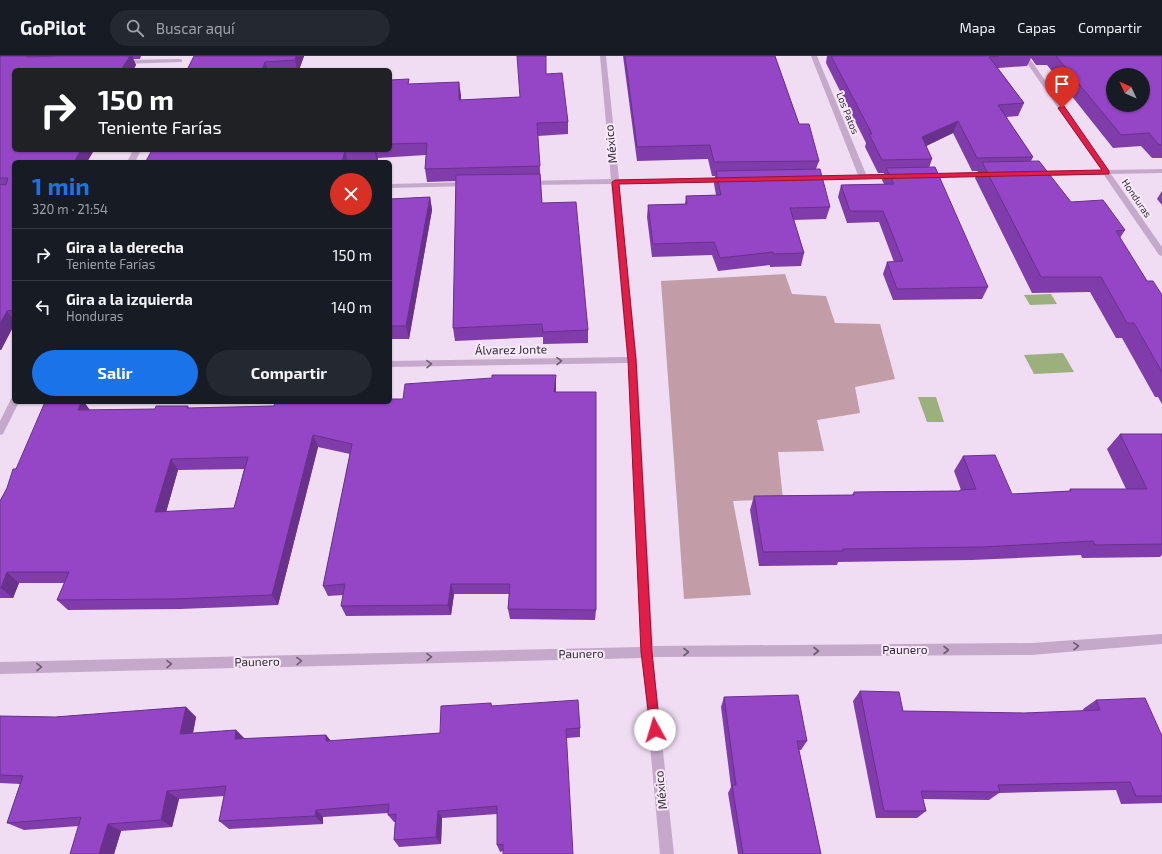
<!DOCTYPE html>
<html lang="es">
<meta charset="utf-8">
<style>
:root{--surface:#171b24;--page:#242831;--text:#f1f3f6;--muted:#9ea1a6;--line:#363941;--accent:#1a73e8}
body{margin:0;font-family:"Exo 2",sans-serif;background:var(--page);color:var(--text);height:100vh;display:flex;flex-direction:column;font-size:15px;white-space:nowrap}
*{box-sizing:border-box;margin:0}
p{font-size:13px;color:var(--muted)}
.icon{flex:none;width:22px;height:22px;fill:none;stroke:currentColor;stroke-width:2;stroke-linecap:round;stroke-linejoin:round}
.map{position:relative;flex:1;overflow:hidden}
.sheet{position:absolute;left:12px;top:104px;width:380px;height:244px;display:flex;flex-direction:column;background:var(--surface);border-radius:6px;box-shadow:0 1px 3px #0004}
.sheet>*{flex:none}
.top-card{position:absolute;left:12px;top:12px;width:380px;height:84px;border-radius:6px;box-shadow:0 1px 3px #0004;background:#202124;color:#fff;overflow:hidden}
.needle{width:26px;rotate:314deg}
.fabs{position:absolute;left:1106px;top:12px;display:grid;gap:8px}
.fabs a{display:grid;place-items:center;width:44px;height:44px;border-radius:50%;background:var(--surface);box-shadow:0 1px 3px #0004;font-size:20px}
.pin{position:absolute;display:grid;place-items:center;width:34px;height:34px;color:#fff;margin:-41px -17px;border-radius:50% 50% 50% 0;rotate:-45deg;box-shadow:0 0 4px #0007}
.pin .icon{rotate:45deg}
.me{position:absolute;width:44px;margin:-22px;rotate:354deg;stroke-linejoin:round;filter:drop-shadow(0 0 3px #0008)}
.turn{display:flex;align-items:center;gap:14px;height:84px;padding:0 20px;font-size:18px}
.turn .icon{width:52px;height:52px;stroke-width:2.5}
.turn b{display:block;font-size:28px;line-height:34px}
.round{display:grid;place-items:center;flex:none;width:42px;height:42px;border-radius:21px;background:var(--page)}
.head{display:flex;align-items:center;justify-content:space-between;height:68px;padding:0 20px}
h1{font-size:24px;font-weight:700;line-height:30px;color:var(--accent)}
.cta{display:flex;gap:8px;margin-top:auto;padding:8px 20px}
.cta a{flex:1;height:46px;border-radius:24px;background:var(--accent);color:#fff;font-size:16px;font-weight:700;line-height:46px;text-align:center}
.cta a+a{background:var(--page);color:var(--text)}
ul{padding:0;list-style:none}
li{display:flex;align-items:center;gap:12px;height:52px;padding:0 20px;border-top:1px solid var(--line)}
li div{flex:1}
li b{display:block;font-size:15px}
li em{font-style:normal}
header{display:flex;align-items:center;gap:24px;box-sizing:border-box;height:56px;padding:0 20px;background:var(--surface);border-bottom:1px solid var(--line)}
header strong{font-size:19px}
nav{display:flex;gap:22px;margin-inline-start:auto;font-size:14px}
.search{width:280px;height:36px;background:var(--page);display:flex;align-items:center;gap:10px;box-sizing:border-box;padding:0 14px;border-radius:22px;color:var(--muted);font-size:15px}
.map>svg:first-child{display:block}
</style>
<header>
<strong>GoPilot</strong>
<div class="search"><svg class="icon" aria-label="search" viewBox="0 0 24 24"><circle cx="10" cy="10" r="6"/><path d="M15 15l6 6"/></svg>Buscar aquí</div>
<nav><a>Mapa</a><a>Capas</a><a>Compartir</a></nav>
</header>
<div class="map">
<svg width="1162" height="798" viewBox="0 0 1162 798">
<rect width="100%" height="100%" fill="#f0ddf3"/>
<path fill="#c29da8" d="M785,218L792,238L826,240L835,267L880,268L895,323L855,331L860,357L817,364L824,395L778,396L783,443L733,445L751,539L684,543L661,225Z"/>
<path fill="#9bb07c" d="M1051,238L1057,248L1030,249L1024,239Z
M1063,297L1074,316L1034,318L1024,299Z
M918,341H936L944,366H927Z"/>
<g fill="none" stroke-linecap="round" stroke-linejoin="round">
<path fill="#c5a9cb" fill-rule="evenodd" d="M600,0H606L619,123L728,122L732,124L728,126L619,128L637,304L653,590L1032,587L1162,578V588L1032,599L653,601L674,798H660L642,602L0,618V606L641,591L628,307L390,311V305L627,301L611,128L528,129L524,127L528,125L611,123Z
M811,0H817L866,118H896L900,120L899,122L807,124V120H810L858,119Z
M1022,0H1028L1108,114L1162,113V117L1111,118L1162,191V200L1159,199L1104,119L1033,120V116H1036L1101,114Z
M180,3L182,4V6L122,8L119,6L122,4Z
M133,94H141L135,106H127Z
M990,116H993V120L926,122L922,120L926,118Z
M468,126L472,128L471,130L390,132V128Z
M14,342V346H19L3,378L0,379V365L11,343Z"/>
</g>
<path fill="#803cab" fill-rule="evenodd" d="M0,0H141L140,3H133L136,9L133,14H14L94,94L87,106H14V269L1,294H0Z
M194,0H304L299,14H187Z
M623,0H775L799,68L819,105L816,113L830,151L826,163L794,164L804,197L801,210L770,211V209L718,215L712,199L652,201L647,161L648,149L685,148L686,140L716,139L714,128L715,120H712L708,103L637,105Z
M827,0H1162V102H1152L1141,90L1113,92L1047,9H1036L1031,2L1027,10L998,12L1024,47L1018,60L1006,61L1033,101L1031,105L1071,146L1125,174L1120,182L1147,225L1162,239V348L1158,341H1155L1122,282H1116L1090,236L1032,237L975,122L978,115H972L953,77L926,90L932,103L929,112L988,231L982,243L893,244L883,218L887,206H894L879,166L847,167L838,141L841,129L884,128L882,124L884,117H878L865,91L866,87L826,7Z
M546,18L568,66V78L538,80L542,147L588,274V287L543,288V281L455,285L453,272L456,125L427,126L425,113L426,99L378,102L377,106H147L146,105L152,94H390V24L461,39V44L520,41Z
M1162,135V149L1157,143Z
M430,141L432,154L409,283H390V143Z
M556,331V336L596,554L595,564L510,563L508,553L509,538H454L451,559L346,560L341,550L343,539L328,540L323,530L350,398L318,391L278,549L180,553L68,554L57,544L64,527H19L13,542H0V445L7,432L16,413L84,346L90,354L155,353L188,350L189,352L274,350L403,343ZM244,413L234,452L166,456L178,414Z
M1120,378H1162V499L1160,501L1082,502L1081,499L972,504L838,506L837,509L759,510L750,454L754,440L852,439L854,436L959,435L960,434H961L954,415L963,400L1012,438L1069,435L1070,433H1126L1107,393Z
M860,635L903,655L1024,657L1084,655L1083,653L1096,644L1162,680V747L1121,748L1116,734L999,737L989,744L923,743L926,755L917,762H876L853,645Z
M724,641L807,685L801,694H799L821,798H738L728,737L731,731L721,651Z
M491,647L492,650L580,672V681L567,682L503,795L500,796L497,789V758L442,762L441,788L399,791L394,784L395,766H394L388,759L389,757L323,761V768L229,773L219,765L224,740L179,743L172,771L121,775L114,798H70L79,770L24,774L7,767L20,728L0,727V660L55,661L186,651L196,661L193,677L236,674L245,683L326,679L331,685L440,677Z"/>
<path fill="#68318b" d="M130,0H132L136,9L133,14H121Z
M296,0H304L299,14H297L295,4Z
M265,6L268,14H262Z
M459,26L461,39L460,56L459,44Z
M958,65L953,77L918,94L922,81Z
M81,94H94L87,106H74Z
M374,94H376L378,102L377,106Z
M345,95L348,106H342Z
M430,141L432,154L409,283L406,270Z
M7,255L14,264V269L1,294L0,293V268Z
M556,319V331L555,348L554,336Z
M81,346H84L91,356L78,354Z
M313,379L318,391L278,549L272,539Z
M171,403L178,414L163,467L155,456Z
M7,516L19,527L13,542L1,532Z
M451,528L454,538L451,559L448,549Z
M186,651L196,661L191,687L180,678Z
M236,674L245,683H235Z
M326,679L333,688L326,685Z
M167,735L179,743L172,771L161,764Z
M316,754L323,761V768L315,760Z
M438,755L442,762L441,788L436,781Z
M108,768L121,775L114,798H99Z"/>
<path fill="#9546c7" stroke="#68318b" fill-rule="evenodd" d="M0,0H27L28,1L59,0H130L121,14H14V94H81L74,106H14V254L7,255L0,268V128L6,129L8,122H0Z
M194,0H296L295,4L265,6L262,14H187Z
M517,0H546V18L562,17L568,66L537,67L540,110L425,113L427,87L390,88V24L409,23L408,28L459,26V44L520,41Z
M625,0H775L799,68H809L819,105L714,106L710,89L637,91Z
M831,0H999L989,1L1024,47L998,49L1033,101L977,102L958,65L922,81L932,103L882,104L869,78H872Z
M1056,0H1162V89H1159L1149,77L1121,79ZM1113,19H1143V49H1113Z
M152,94H374L345,95L342,106H157V105H146Z
M1039,105L1071,146L1103,144L1125,174L1116,175L1147,225H1153L1162,239V316L1134,267H1127L1101,221H1041L982,106Z
M935,111L988,231L897,233L887,206L903,205L883,155H850L841,129L894,128L886,112Z
M820,113L830,151L790,152L804,197L773,198V196L720,202L714,186L653,188L648,149L687,148L686,140L721,139L716,115Z
M540,118L542,147L576,146L588,274L543,276L542,268L453,272L456,119Z
M430,141L406,270H390V143Z
M492,319H556L554,336H596V554L508,553L510,528H451L448,549L341,550L345,528L323,530L352,388L313,379L272,539L172,543L57,544L69,516H7L1,532H0V445L7,432L13,413H16L45,346H81L78,354L155,353L156,350H188L187,352L274,350L275,346H390V343H403L405,328L492,322ZM248,401L234,452L155,456L171,403Z
M1120,378H1162V488L1095,489L1093,485L982,491L843,493V495L763,496L754,440L854,439V436L960,435V434L976,433L963,400L995,399L1012,438L1071,435L1070,433H1147Z
M860,635L899,636L903,655L1024,657L1100,654L1096,644L1145,642L1162,680V740H1136L1130,726L998,729L1000,736L921,735L926,755H884Z
M798,639L807,685H797L821,798H743L732,729H736L724,641Z
M578,644L580,672L566,673L573,798H503V788L497,789V750L438,755L436,781L394,784L396,758L388,759L389,748L316,754L315,760L219,765L226,730L167,735L161,764L108,768L99,798H70L81,761L7,767L23,720L0,719V660L55,661L186,651L180,678L236,674L235,683L326,679V685L440,677L441,650L491,647V650Z"/>
<defs><path id="oneway-chevron" d="M-2-3.5L2.5 0L-2 3.5" fill="none" stroke-width="1.6" stroke-linecap="round" stroke-linejoin="round"/></defs>
<g stroke="#6d5c73">
<use href="#oneway-chevron" transform="translate(559 305) rotate(-1)"/>
<use href="#oneway-chevron" transform="translate(429 308) rotate(-1)"/>
<use href="#oneway-chevron" transform="translate(1076 590) rotate(-4)"/>
<use href="#oneway-chevron" transform="translate(946 594)"/>
<use href="#oneway-chevron" transform="translate(816 595)"/>
<use href="#oneway-chevron" transform="translate(686 596)"/>
<use href="#oneway-chevron" transform="translate(429 601) rotate(-1)"/>
<use href="#oneway-chevron" transform="translate(299 605) rotate(-1)"/>
<use href="#oneway-chevron" transform="translate(169 608) rotate(-1)"/>
<use href="#oneway-chevron" transform="translate(39 611) rotate(-1)"/>
</g>
<path fill="#e11d48" stroke="#92132f" d="M1062,50H1064L1109,115V118L619,128L636,304L652,596L660,674L659,678L655,679L651,678L641,596L628,304L612,126L615,124L1102,114L1058,52Z"/>
<g text-anchor="middle" stroke-width="4" stroke-linejoin="round" paint-order="stroke">
<g font-size="10" fill="#332938" stroke="#f9eafa">
<text transform="translate(848 57) rotate(68)" y="4">Los Patos</text>
<text transform="translate(1137 142) rotate(56)" y="4">Honduras</text>
</g>
<g font-size="12" fill="#332938" stroke="#f9eafa">
<text transform="translate(611 88) rotate(-96)" y="4">México</text>
<text transform="translate(511 294) rotate(-1)" y="4">Álvarez Jonte</text>
<text x="905" y="598">Paunero</text>
<text transform="translate(581 598) rotate(-1)" y="4">Paunero</text>
<text transform="translate(257 606) rotate(-1)" y="4">Paunero</text>
<text transform="translate(661 734) rotate(-96)" y="4">México</text>
</g>
</g>
</svg>
<div class="fabs">
<a><svg class="needle" viewBox="-14 -14 28 28"><path d="M0-13l5 13h-10z" fill="#e53935"/><path d="M0 13l5-13h-10z" fill="#9ea1a6"/></svg></a>
</div>
<div class="pin" style="left:1062px;top:52px;background:#d93025"><svg class="icon" aria-label="arrive" viewBox="0 0 24 24"><path d="M6 21V4h12l-3 4 3 4H6"/></svg></div>
<svg class="me" style="left:655px;top:674px" viewBox="-20 -20 40 40"><circle r="19" fill="#fff"/><path d="M0-13L10 11 0 6-10 11z" fill="#e11d48"/></svg>
<div class="top-card">
<div class="turn"><svg class="icon" aria-label="right" viewBox="0 0 24 24"><path d="M7 20v-9h11M14 6l5 5-5 5"/></svg><div><b>150 m</b>Teniente Farías</div></div>
</div>
<section class="sheet">
<div class="head"><div><h1>1 min</h1><p>320 m · 21:54</p></div><a class="round" style="background:#d93025;color:#fff"><svg class="icon" aria-label="close" viewBox="0 0 24 24"><path d="M6 6l12 12M18 6L6 18"/></svg></a></div>
<ul>
<li><svg class="icon" aria-label="right" viewBox="0 0 24 24"><path d="M7 20v-9h11M14 6l5 5-5 5"/></svg><div><b>Gira a la derecha</b><p>Teniente Farías</p></div><em>150 m</em></li>
<li><svg class="icon" aria-label="left" viewBox="0 0 24 24"><path d="M17 20v-9H6M10 6l-5 5 5 5"/></svg><div><b>Gira a la izquierda</b><p>Honduras</p></div><em>140 m</em></li>
</ul>
<div class="cta"><a>Salir</a><a>Compartir</a></div>
</section>
</div>
